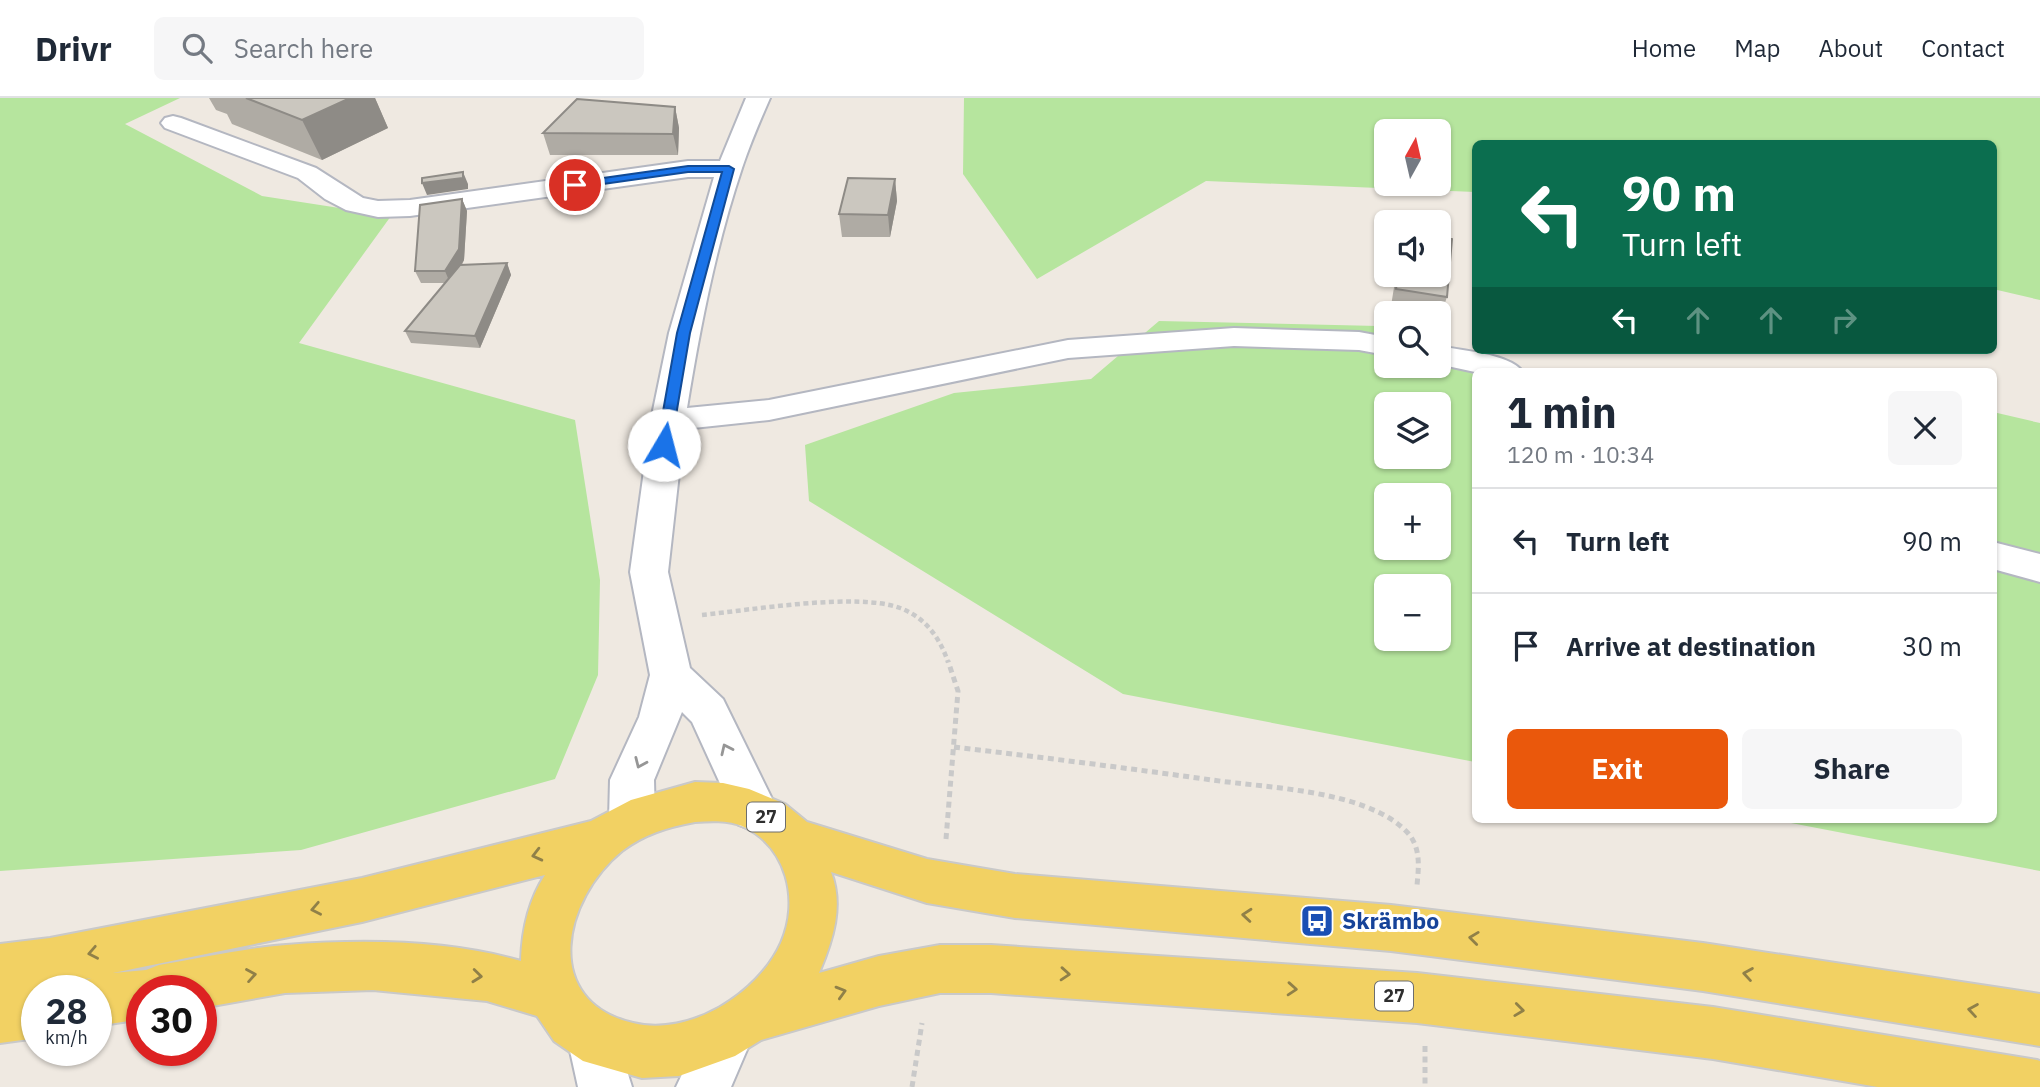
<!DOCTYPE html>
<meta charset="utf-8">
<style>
:root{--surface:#fff;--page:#f6f6f7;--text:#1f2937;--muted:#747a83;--line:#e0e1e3;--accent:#ea580c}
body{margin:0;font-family:"IBM Plex Sans",sans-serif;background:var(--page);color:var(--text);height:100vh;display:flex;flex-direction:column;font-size:26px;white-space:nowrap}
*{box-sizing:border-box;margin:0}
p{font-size:23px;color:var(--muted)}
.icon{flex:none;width:38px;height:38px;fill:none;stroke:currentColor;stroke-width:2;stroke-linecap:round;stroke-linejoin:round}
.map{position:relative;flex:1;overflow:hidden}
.panel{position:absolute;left:1472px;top:270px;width:525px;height:455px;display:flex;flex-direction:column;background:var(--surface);border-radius:10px;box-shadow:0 2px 5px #0004}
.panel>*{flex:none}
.hud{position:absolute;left:1472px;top:42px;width:525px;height:214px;border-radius:10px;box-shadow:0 2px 5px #0004;background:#0b6e4f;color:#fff;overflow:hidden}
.needle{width:46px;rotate:8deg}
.fabs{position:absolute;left:1374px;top:21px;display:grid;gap:14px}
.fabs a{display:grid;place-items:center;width:77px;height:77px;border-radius:10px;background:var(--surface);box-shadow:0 2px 5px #0004;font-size:35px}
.speed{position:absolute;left:21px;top:877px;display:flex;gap:14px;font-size:35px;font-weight:700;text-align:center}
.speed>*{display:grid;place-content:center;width:91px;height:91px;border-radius:50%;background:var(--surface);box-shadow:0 2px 5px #0004;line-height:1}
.speed small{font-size:18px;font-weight:400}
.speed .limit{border:10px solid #d22;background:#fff;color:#111}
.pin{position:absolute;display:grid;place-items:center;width:60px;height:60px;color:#fff;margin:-30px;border:4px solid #fff;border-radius:50%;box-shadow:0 2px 7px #0007}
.me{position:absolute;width:77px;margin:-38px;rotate:8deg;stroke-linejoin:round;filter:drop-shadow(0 0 5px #0008)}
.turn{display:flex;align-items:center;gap:24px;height:147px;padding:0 35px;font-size:32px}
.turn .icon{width:91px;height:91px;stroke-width:2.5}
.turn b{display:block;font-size:49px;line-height:60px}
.lanes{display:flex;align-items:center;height:66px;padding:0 35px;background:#0003;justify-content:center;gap:35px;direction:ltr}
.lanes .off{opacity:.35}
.round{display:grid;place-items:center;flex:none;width:74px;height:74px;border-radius:10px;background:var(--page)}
.overview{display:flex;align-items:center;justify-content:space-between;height:119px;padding:0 35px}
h1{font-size:42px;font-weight:700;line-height:52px}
.cta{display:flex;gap:14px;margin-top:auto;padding:14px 35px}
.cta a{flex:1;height:80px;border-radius:10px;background:var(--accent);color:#fff;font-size:28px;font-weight:700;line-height:80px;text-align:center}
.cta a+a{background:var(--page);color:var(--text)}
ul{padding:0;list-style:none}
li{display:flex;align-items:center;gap:21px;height:105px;padding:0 35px;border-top:2px solid var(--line)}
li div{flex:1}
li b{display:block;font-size:26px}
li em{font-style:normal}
header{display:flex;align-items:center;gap:42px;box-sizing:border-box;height:98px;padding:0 35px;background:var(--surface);border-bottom:2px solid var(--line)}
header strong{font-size:33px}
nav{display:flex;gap:38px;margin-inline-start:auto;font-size:24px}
.search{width:490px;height:63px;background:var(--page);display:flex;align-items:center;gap:18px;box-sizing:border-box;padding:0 24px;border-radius:10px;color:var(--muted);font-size:26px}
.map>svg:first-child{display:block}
</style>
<header>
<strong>Drivr</strong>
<div class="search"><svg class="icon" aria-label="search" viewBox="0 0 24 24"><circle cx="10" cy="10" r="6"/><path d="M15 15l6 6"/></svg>Search here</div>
<nav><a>Home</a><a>Map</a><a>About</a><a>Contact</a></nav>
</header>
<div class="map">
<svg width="2040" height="989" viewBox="0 0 2040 989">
<rect width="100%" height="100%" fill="#efe9e1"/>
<path fill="#b6e59e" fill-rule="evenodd" d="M0,0H180L125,26L262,98L391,118L299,245L575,322L600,482L598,577L555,681L301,752L0,773Z
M964,0H2040V202L1993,191V46H1475V94L1206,83L1037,181L963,76ZM1438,33V86H1386V33Z
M1159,223L1378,228L1386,232V268H1438L1439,258L1475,277V664L1123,596L809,403L805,347L954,295L1091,281ZM1386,306H1438V359H1386ZM1386,397H1438V450H1386ZM1386,488H1438V541H1386Z
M1993,314L2040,325V773L1770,721H1993Z"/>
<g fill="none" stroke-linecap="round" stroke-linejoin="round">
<defs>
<path id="minor" d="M746,0H770C760,23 750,46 742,70C716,147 700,230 687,310L769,302L1068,242L1234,230L1359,234L1386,239V257L1359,252L1234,248L1068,260L769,322L684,331L668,474L690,570L723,601L778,713L771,727L755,733L739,727L692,624L682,614L654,682L655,722L648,736L632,742L616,736L609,722L610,682L639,619L650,577L630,474L651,322L669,235L714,79H688L410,118L378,119L346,112L325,101L298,80L165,30L161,25L165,20L173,18L181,20L316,70L363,100L378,103L410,102L688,63H720Z
M1438,248C1459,252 1510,256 1522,273L1475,274L1438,266Z
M1993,444L2040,456V484L1993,471Z
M729,907L747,915L755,933L731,989H676L711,915Z
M593,913L611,921L632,989H578L567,939L575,921Z"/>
<path id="major" d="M695,684L723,685L749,691L785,706L807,724L927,761L1015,776L1391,807L1703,845L2040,896V948L1703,893L1391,853L1015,820L927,805L831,774C844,808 833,842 819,875L879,858L940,847H991L1417,875L1713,909L2037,962L2040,963V989H1878L1713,961L1417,925L991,895H940L879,908L761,942L735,958L679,978L642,980L583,963L554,943L537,918L487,903L373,892L285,895L201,910V892H142V921L96,928V892H75L78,885L91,880L40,889L47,892H37V940L0,945V846L50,840L362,780L591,723L631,702ZM695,724C710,723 728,722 742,728C787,748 800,802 781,845C758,896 689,939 633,925C540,903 563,801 622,753C644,736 668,729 695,724ZM545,777C528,803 522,833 521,863C449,842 361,841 286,847C244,850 201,860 159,867L146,872L113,875L362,824Z"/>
</defs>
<use href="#minor" stroke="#b4b7c1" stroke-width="4"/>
<use href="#major" stroke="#c9c9c9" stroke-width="4"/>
<path stroke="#c9c9c9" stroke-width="4.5" stroke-dasharray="5 3.5" stroke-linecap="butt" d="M702,517C751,512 857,494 900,510C925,519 940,540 948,564"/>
<path stroke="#c9c9c9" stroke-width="5" stroke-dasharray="6 4.5" stroke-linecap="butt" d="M954,649C1040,659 1126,670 1212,682C1268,690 1363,692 1405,732C1421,747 1419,767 1417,787
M946,741L958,593L948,563
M1425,948V989
M912,989L922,925"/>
<use href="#minor" fill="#fff" fill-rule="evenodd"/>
<use href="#major" fill="#f2d163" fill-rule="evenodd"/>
</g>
<path fill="#afaba4" d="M209,0H375L388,30L322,62L232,26L227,16L216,12Z
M675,9L679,30L678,57H550L543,35Z
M895,81L897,103L890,139H842L839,116Z
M462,101L467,113L464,162L462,167L507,165L511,177L480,250L411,245L405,233L445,185H421L415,173Z
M1396,177H1438L1447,199L1441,216L1391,208Z"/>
<path fill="#8e8b86" d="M350,0H375L388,30L322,62L302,22Z
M675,9L679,30L678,57L673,36Z
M463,74L468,86V91L427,97L422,85Z
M895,81L897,103L890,139L888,117Z
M462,101L467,113L464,162L450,185L445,173Z
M507,165L511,177L480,250L475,238Z"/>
<path fill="#cbc7bf" stroke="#8e8b86" stroke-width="2" d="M246,0H350L302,22Z
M577,1L675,9L673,36L543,35Z
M463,74V80L422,85V80Z
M848,80L895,81L888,117L839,116Z
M462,101L459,151L445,173H415L420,107Z
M1438,139L1452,141L1447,199L1396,191L1398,177H1438Z
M507,165L475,238L405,233L460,167Z"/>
<defs><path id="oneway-chevron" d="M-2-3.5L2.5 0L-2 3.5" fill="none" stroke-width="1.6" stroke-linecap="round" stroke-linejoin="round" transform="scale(1.75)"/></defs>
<g stroke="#969696">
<use href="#oneway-chevron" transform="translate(726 651) rotate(-115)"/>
<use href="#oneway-chevron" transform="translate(640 665) rotate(114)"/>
</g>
<g stroke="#908048">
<use href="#oneway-chevron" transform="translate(537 757) rotate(166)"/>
<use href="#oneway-chevron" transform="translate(316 811) rotate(169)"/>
<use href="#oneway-chevron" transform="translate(1247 817) rotate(-175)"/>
<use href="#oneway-chevron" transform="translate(1474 840) rotate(-173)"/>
<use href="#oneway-chevron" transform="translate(93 855) rotate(169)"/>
<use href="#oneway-chevron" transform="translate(1065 876) rotate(4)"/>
<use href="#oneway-chevron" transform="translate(1748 876) rotate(-171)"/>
<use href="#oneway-chevron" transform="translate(251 877) rotate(-10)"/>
<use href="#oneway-chevron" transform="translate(477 878) rotate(6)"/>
<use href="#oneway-chevron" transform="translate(1292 891) rotate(4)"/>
<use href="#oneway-chevron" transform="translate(841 894) rotate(-16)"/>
<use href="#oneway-chevron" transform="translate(1519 912) rotate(7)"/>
<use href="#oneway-chevron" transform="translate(1973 912) rotate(-171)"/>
</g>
<path fill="#1a73e8" stroke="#114b97" stroke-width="2" d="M688,68H729L734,71L690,235L671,347L664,352L657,347L677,235L722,74H688L575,90L570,87L575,84Z"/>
<defs>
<symbol id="bus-square" viewBox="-11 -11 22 22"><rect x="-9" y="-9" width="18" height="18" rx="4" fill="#1a4fb4" stroke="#fff"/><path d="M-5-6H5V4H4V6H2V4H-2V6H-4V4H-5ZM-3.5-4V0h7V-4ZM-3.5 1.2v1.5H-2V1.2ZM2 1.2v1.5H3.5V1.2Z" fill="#fff"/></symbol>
</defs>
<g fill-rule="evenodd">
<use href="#bus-square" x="1298" y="804" width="38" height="38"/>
</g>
<g text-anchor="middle" stroke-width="6" stroke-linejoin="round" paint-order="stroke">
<g fill="#fff" stroke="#6d6d6d" stroke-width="2">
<rect x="747" y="704.5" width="38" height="29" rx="5"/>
<rect x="1375" y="883.5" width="38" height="29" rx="5"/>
</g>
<g font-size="18" font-weight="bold" fill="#2e2e2e">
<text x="766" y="725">27</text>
<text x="1394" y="904">27</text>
</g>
<g font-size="23" font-weight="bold" fill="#164399" stroke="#fff" text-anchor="start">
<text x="1342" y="831">Skrämbo</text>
</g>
</g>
</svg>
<div class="fabs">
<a><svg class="needle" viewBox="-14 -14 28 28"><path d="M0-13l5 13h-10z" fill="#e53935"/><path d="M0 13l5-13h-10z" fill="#747a83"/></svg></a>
<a><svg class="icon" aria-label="sound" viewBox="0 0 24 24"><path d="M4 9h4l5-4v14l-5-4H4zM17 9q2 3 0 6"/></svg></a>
<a><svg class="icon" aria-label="search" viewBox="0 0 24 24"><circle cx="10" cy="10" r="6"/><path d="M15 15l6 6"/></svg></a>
<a><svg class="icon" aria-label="layers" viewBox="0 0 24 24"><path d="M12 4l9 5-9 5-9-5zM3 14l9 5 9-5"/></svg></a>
<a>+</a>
<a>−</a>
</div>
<div class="speed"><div>28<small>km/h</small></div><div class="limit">30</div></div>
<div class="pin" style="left:575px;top:87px;background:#d93025"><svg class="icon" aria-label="arrive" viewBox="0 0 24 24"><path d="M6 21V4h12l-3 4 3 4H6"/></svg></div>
<svg class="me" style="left:664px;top:347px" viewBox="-20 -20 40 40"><circle r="19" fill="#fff"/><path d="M0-13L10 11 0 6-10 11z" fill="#1a73e8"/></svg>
<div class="hud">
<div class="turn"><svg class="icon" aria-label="left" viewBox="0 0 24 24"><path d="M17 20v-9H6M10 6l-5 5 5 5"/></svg><div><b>90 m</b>Turn left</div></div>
<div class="lanes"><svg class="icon" aria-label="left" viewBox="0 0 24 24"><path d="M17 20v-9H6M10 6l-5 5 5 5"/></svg><svg class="icon off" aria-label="ahead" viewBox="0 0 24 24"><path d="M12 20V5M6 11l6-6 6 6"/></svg><svg class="icon off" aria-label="ahead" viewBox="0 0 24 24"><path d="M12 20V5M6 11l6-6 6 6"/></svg><svg class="icon off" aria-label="right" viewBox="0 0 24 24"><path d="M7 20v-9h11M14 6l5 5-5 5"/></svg></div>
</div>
<section class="panel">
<div class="overview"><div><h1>1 min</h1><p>120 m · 10:34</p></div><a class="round"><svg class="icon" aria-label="close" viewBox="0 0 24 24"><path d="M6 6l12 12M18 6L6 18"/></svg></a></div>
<ul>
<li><svg class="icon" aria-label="left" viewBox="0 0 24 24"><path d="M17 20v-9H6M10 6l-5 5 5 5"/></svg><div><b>Turn left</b></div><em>90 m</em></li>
<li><svg class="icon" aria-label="arrive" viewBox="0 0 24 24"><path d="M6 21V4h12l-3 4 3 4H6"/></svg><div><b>Arrive at destination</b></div><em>30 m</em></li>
</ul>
<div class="cta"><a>Exit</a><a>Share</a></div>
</section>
</div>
